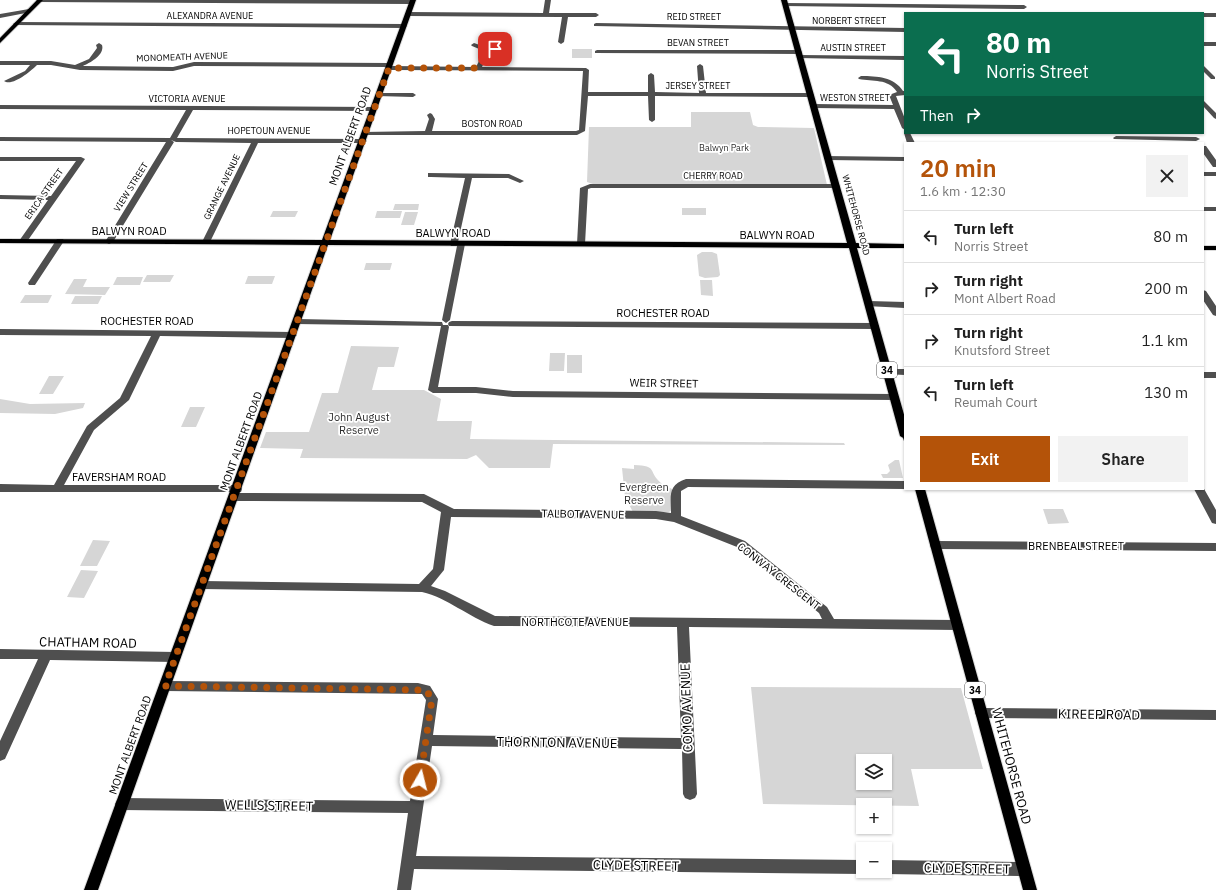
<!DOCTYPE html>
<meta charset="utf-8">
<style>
:root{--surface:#fff;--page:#f2f2f2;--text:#222;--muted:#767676;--line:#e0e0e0;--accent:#b45309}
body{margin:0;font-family:"IBM Plex Sans",sans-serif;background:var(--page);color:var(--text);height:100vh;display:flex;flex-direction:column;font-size:15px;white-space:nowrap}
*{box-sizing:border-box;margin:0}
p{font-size:13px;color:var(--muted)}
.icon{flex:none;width:22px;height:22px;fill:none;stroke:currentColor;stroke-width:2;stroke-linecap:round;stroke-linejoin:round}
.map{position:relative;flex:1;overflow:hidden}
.side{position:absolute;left:904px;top:142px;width:300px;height:348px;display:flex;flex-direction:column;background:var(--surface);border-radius:0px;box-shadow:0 1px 3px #0004}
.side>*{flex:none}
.top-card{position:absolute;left:904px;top:12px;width:300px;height:122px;border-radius:0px;box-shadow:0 1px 3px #0004;background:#0b6e4f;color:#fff;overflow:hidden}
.tools{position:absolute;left:856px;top:754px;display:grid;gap:8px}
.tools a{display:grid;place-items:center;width:36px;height:36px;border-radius:0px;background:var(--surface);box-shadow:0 1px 3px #0004;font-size:20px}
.pin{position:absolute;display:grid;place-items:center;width:34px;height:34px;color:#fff;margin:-17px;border-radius:8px;box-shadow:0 2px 6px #0006}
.me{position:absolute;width:44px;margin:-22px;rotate:8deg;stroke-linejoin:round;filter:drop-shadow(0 0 3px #0008)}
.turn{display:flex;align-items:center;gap:14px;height:84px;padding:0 16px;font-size:18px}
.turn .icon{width:52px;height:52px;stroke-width:2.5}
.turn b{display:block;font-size:28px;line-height:34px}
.then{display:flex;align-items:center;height:38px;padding:0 16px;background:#0003;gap:8px;font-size:15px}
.round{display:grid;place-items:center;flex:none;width:42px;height:42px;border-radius:0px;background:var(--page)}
.head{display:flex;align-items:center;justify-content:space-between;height:68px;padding:0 16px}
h1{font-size:24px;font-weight:600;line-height:30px;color:var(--accent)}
.cta{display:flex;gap:8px;margin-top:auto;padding:8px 16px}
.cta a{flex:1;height:46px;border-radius:0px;background:var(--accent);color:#fff;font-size:16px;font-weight:600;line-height:46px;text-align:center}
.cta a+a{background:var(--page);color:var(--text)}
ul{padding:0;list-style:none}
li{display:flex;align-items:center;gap:12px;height:52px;padding:0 16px;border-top:1px solid var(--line)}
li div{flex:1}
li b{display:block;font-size:15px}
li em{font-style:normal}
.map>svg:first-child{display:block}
</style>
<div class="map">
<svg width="1216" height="890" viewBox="0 0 1216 890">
<rect width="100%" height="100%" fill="#fff"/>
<path fill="#d6d6d6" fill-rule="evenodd" d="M572,49H592V58H572Z
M691,112H750L753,125L758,127L814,128L827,185L593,184L587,182L589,127H691Z
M395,204H419L418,210H393Z
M682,208H706V215H682Z
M273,211H298L295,217H270Z
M377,211H402L400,218H375Z
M405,212H418L414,225H401Z
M702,252H712L717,254L720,275L718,277L705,278L699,276L697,255Z
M366,263H392L390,270H364Z
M147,275H174L170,282H143Z
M248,276H275L272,284H245Z
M117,277H143L140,285H113Z
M74,279H87L83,287H110L105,295L65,294Z
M700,280H712L713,296L701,295Z
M25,295H52L48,303H20Z
M75,296H102L98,304H71Z
M351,346L399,347L394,367H378L372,390H424L441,399L437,421H472L470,439L844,443L845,445L553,444L550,468H489L476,455L467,459L300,458L303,449L260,448L266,432H309L322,393H338Z
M550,353H565L564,371H549Z
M567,355H582V373H567Z
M49,376H64L53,394H39Z
M0,399L30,404L85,403L83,408L55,414L0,413Z
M190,407H205L196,427H181Z
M895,460H899L903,478H883L881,474H887L890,471L888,465Z
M634,465C659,466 647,471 661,483C663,486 669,487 672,489L673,509L669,512H633L625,497L622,468L634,469Z
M1043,509H1063L1069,523L1048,524Z
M93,540L110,541L97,566H80Z
M81,570L98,571L84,598L67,597Z
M751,687L961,688L983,769H911L919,806L763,804ZM863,761H885V783H863Z"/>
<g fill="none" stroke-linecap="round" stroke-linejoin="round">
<defs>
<path id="major" d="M37,0H43L0,43V38Z
M410,0H416L330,240L847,243L781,0H787L856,243L905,244V248H857L905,418V439L900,436L849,248L328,245L98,890H84L320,245L0,243V239L322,240Z
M1203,246H1216V250H1203Z
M915,489H925L1037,890H1023Z"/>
</defs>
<use href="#major" stroke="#dbdbdb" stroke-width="2"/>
<path fill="#4f4f4f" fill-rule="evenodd" d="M36,0H412L415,2L412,4L39,2Z
M545,0H551L549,13H596L599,15L596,17H568L564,42L561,44L558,42L562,17L408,16L405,14L408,12L543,13Z
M786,3L1024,5L1027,7L1024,9L784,6V4Z
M29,9L31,10V12L0,18V14Z
M1203,13H1216V17H1203Z
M16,22L404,24L407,26L404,28L14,25L13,24Z
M596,23L905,28V32L594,26V24Z
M1203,42H1216V46H1203Z
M99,43L102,45C105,55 90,63 83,66L173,67L194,62L390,63L392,64V66L476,67L484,51L472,46L471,45L474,43L488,48L503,46L506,48L489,52L482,67L586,68L589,70L588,92H648V75L651,73L654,75L655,92L699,93L697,66L700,64L703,66L706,93H811L814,95L811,97L655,96V120L652,122L649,120L648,96H588L585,131L577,135H365L362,133L363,132L425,131L429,119L427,115L430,113L432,114L435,119L432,131H576L579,130L583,71L389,70L387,69V67L194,66L173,71L80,70L51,65H37C31,71 12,87 4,81L25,71L30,65H0V61H51L75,65L89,59L97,48L96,45Z
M597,50H799L802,52L799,54L595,53V51Z
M800,55L905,56V60L798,58V56Z
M1203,65L1215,77V79H1211L1203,71Z
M861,76C877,76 894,77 903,91H905V95L896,96L905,119V130L902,128L894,109L814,108L811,106L814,104L893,105L889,95L897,92C888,78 873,82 859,79L858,78Z
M379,93H413L416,95L413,97L377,96L376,95Z
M1203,100L1216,113V119L1214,118L1203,106Z
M0,105L374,107L377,109L374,111L193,110L177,138L363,139L367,141L363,143H258L210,242L206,244L202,242L251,143L176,142L171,140L174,142L113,242L109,244L105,242L166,142L0,141V137L170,138L186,110L0,109Z
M905,131V133H910L915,143H907L904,133Z
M1116,136L1196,137L1200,139L1196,141L1114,139L1113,138Z
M1203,146H1206L1216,160V167H1213L1203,153Z
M825,156L905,157V161L828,160L824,158Z
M0,157H81L85,159L26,243H20L19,241L48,200L0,199V195L51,196L76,161H0Z
M1203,172H1216V176H1203Z
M428,173L509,174L524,181L520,183L508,178H472L458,242H464L465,244L450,320L446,323L442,320L457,246H451L450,244L465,178L431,177H428Z
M590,184H836L840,186L836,188H591L588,189L585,244L581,246L577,244L580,188Z
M1203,207H1216V211H1203Z
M57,239H63L64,241L35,285H29L28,283Z
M1203,290L1206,291L1216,306V316L1213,315L1203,300Z
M869,301L905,302V308L866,306L865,304Z
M298,319L442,322L443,325H448L449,327L438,387H476L513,391L894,394L899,397L894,400L513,397L476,393H433L428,390L441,326L295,324L294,322L295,320Z
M452,321L875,323L879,326L875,329L449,326L448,324L449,322Z
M0,329L293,332L297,335L293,338L160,336L129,400L94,430L64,485H237L241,486L242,489L241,492H0V484L54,485L87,426L120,398L151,336L0,335Z
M887,369H905V375L884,374L882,372L884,370Z
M1203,372H1216V378H1203Z
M686,479L905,481V489L688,487L681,491V516L745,541L827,607L834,619L957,620L961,622L963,625L961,628L957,630L689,627L697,794L695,798L690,800L685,798L683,794L682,749L432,746L416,856L863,860V871L868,872L863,874L414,869L411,890H397L408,813L122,810L117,808L115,804L117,800L122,798L410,801L426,700L422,694L165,691L161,690L159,686L161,682L165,681L418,683L430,686L438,699L433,735L681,738L677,627L494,626C468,617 448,598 422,592L202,589L198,588L196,585L198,582L202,581L419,584L433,569L441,512L422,502L234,501L229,497L234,493L424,494L454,509L656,511L671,513C671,497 667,485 686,479ZM451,517L656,519L674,522L737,547L819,613L822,619L495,616L445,591L431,586L444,570Z
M1203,487L1216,510V524L1212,523L1194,489H1203Z
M935,541L1216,543V551L935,549L931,548L930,545L931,542Z
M0,649L175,652L179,654L181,657L179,660L175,662L50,660L5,759L0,761V741L38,659H0Z
M981,708L1216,710V720L981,718L977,717L975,713L977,709Z
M885,860L1024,862L1029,864L1031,869L1029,874L1024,876L885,874L880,871H885Z"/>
<use href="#major" fill="#000" fill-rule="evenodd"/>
<path stroke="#000" stroke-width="1" d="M783,0L905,443
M922,489L949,585"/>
<path stroke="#000" stroke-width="1.5" d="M948,584L1033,890"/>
</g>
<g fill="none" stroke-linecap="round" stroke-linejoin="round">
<path stroke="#b45309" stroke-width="7" stroke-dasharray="0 12.6" d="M420,780L432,699L426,690L165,686L389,68H478L487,50L495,49"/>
</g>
<g text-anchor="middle" stroke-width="3.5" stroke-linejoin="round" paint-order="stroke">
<g font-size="9" fill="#000" stroke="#fff">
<text x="210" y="19">ALEXANDRA AVENUE</text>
<text x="694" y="20">REID STREET</text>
<text x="849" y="24">NORBERT STREET</text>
<text x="698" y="46">BEVAN STREET</text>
<text x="853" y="51">AUSTIN STREET</text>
<text transform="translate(182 57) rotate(-2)" y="3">MONOMEATH AVENUE</text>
<text x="698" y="89">JERSEY STREET</text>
<text x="855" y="101">WESTON STREET</text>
<text x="187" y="102">VICTORIA AVENUE</text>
<text x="492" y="127">BOSTON ROAD</text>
<text x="269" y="134">HOPETOUN AVENUE</text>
<text x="713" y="179">CHERRY ROAD</text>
<text transform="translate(131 187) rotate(-58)" y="3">VIEW STREET</text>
<text transform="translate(222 187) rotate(-64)" y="3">GRANGE AVENUE</text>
<text transform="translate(44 194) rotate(-55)" y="3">ERICA STREET</text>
<text transform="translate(856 215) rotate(75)" y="3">WHITEHORSE ROAD</text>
</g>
<g font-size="9" fill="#2d2d2d" stroke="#fff">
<text x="724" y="151">Balwyn Park</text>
</g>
<g fill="#fff" stroke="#4c4c4c" stroke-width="1">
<rect x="877" y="362" width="20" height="16" rx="3"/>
<rect x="965" y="682" width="20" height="16" rx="3"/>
</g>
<g font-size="10" font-weight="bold" fill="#000">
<text x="887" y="374">34</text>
<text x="975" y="694">34</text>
</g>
<g font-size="11" fill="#000" stroke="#fff">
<text transform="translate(350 136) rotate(-70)" y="4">MONT ALBERT ROAD</text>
<text x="129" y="235">BALWYN ROAD</text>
<text x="453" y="237">BALWYN ROAD</text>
<text x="777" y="239">BALWYN ROAD</text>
<text x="663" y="317">ROCHESTER ROAD</text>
<text x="147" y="325">ROCHESTER ROAD</text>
<text transform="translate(664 383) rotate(1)" y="4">WEIR STREET</text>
<text transform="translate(241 441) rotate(-70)" y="4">MONT ALBERT ROAD</text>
<text x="119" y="481">FAVERSHAM ROAD</text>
<text transform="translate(583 514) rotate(1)" y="4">TALBOT AVENUE</text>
<text x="1076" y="550">BRENBEAL STREET</text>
<text transform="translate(779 576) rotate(38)" y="4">CONWAY CRESCENT</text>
<text x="575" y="626">NORTHCOTE AVENUE</text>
<text transform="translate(130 745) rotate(-70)" y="4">MONT ALBERT ROAD</text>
</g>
<g font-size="11" fill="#2d2d2d" stroke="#fff">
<text x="359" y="421">John August<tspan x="359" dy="13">Reserve</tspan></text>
<text x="644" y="491">Evergreen<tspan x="644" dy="13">Reserve</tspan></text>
</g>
<g font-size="13" fill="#000" stroke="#fff">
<text transform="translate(88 642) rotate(1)" y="5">CHATHAM ROAD</text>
<text transform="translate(686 708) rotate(-92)" y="5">COMO AVENUE</text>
<text transform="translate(1099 714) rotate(1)" y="5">KIREEP ROAD</text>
<text transform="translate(557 742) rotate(1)" y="5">THORNTON AVENUE</text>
<text transform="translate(1012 766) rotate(75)" y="5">WHITEHORSE ROAD</text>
<text transform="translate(269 805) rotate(1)" y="5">WELLS STREET</text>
<text transform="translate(636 865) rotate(1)" y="5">CLYDE STREET</text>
<text transform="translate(967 868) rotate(1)" y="5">CLYDE STREET</text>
</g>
</g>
</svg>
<div class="tools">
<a><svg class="icon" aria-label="layers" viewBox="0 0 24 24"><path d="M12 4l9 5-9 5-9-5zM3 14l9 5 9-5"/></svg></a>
<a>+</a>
<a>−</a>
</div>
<div class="pin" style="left:495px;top:49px;background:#d93025"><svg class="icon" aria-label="arrive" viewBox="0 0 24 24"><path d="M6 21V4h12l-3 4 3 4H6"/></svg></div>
<svg class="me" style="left:420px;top:780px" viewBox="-20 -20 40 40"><circle r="17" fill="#b45309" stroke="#fff" stroke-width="3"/><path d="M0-11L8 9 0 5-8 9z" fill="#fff"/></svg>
<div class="top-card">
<div class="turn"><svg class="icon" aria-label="left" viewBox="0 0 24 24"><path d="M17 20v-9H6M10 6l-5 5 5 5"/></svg><div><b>80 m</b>Norris Street</div></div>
<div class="then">Then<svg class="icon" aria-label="right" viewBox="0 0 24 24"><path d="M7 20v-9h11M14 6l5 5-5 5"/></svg></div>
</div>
<section class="side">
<div class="head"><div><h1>20 min</h1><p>1.6 km · 12:30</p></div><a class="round"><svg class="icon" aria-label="close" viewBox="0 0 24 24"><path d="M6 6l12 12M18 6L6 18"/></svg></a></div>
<ul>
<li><svg class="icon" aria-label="left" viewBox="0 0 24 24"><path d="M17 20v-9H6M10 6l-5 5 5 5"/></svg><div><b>Turn left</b><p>Norris Street</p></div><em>80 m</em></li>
<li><svg class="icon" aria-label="right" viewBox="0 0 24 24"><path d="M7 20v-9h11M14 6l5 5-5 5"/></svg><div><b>Turn right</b><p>Mont Albert Road</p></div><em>200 m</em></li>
<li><svg class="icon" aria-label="right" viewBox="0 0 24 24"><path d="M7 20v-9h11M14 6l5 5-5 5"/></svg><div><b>Turn right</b><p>Knutsford Street</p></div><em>1.1 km</em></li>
<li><svg class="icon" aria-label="left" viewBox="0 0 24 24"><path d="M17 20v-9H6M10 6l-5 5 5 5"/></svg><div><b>Turn left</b><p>Reumah Court</p></div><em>130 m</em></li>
</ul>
<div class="cta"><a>Exit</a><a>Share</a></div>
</section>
</div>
